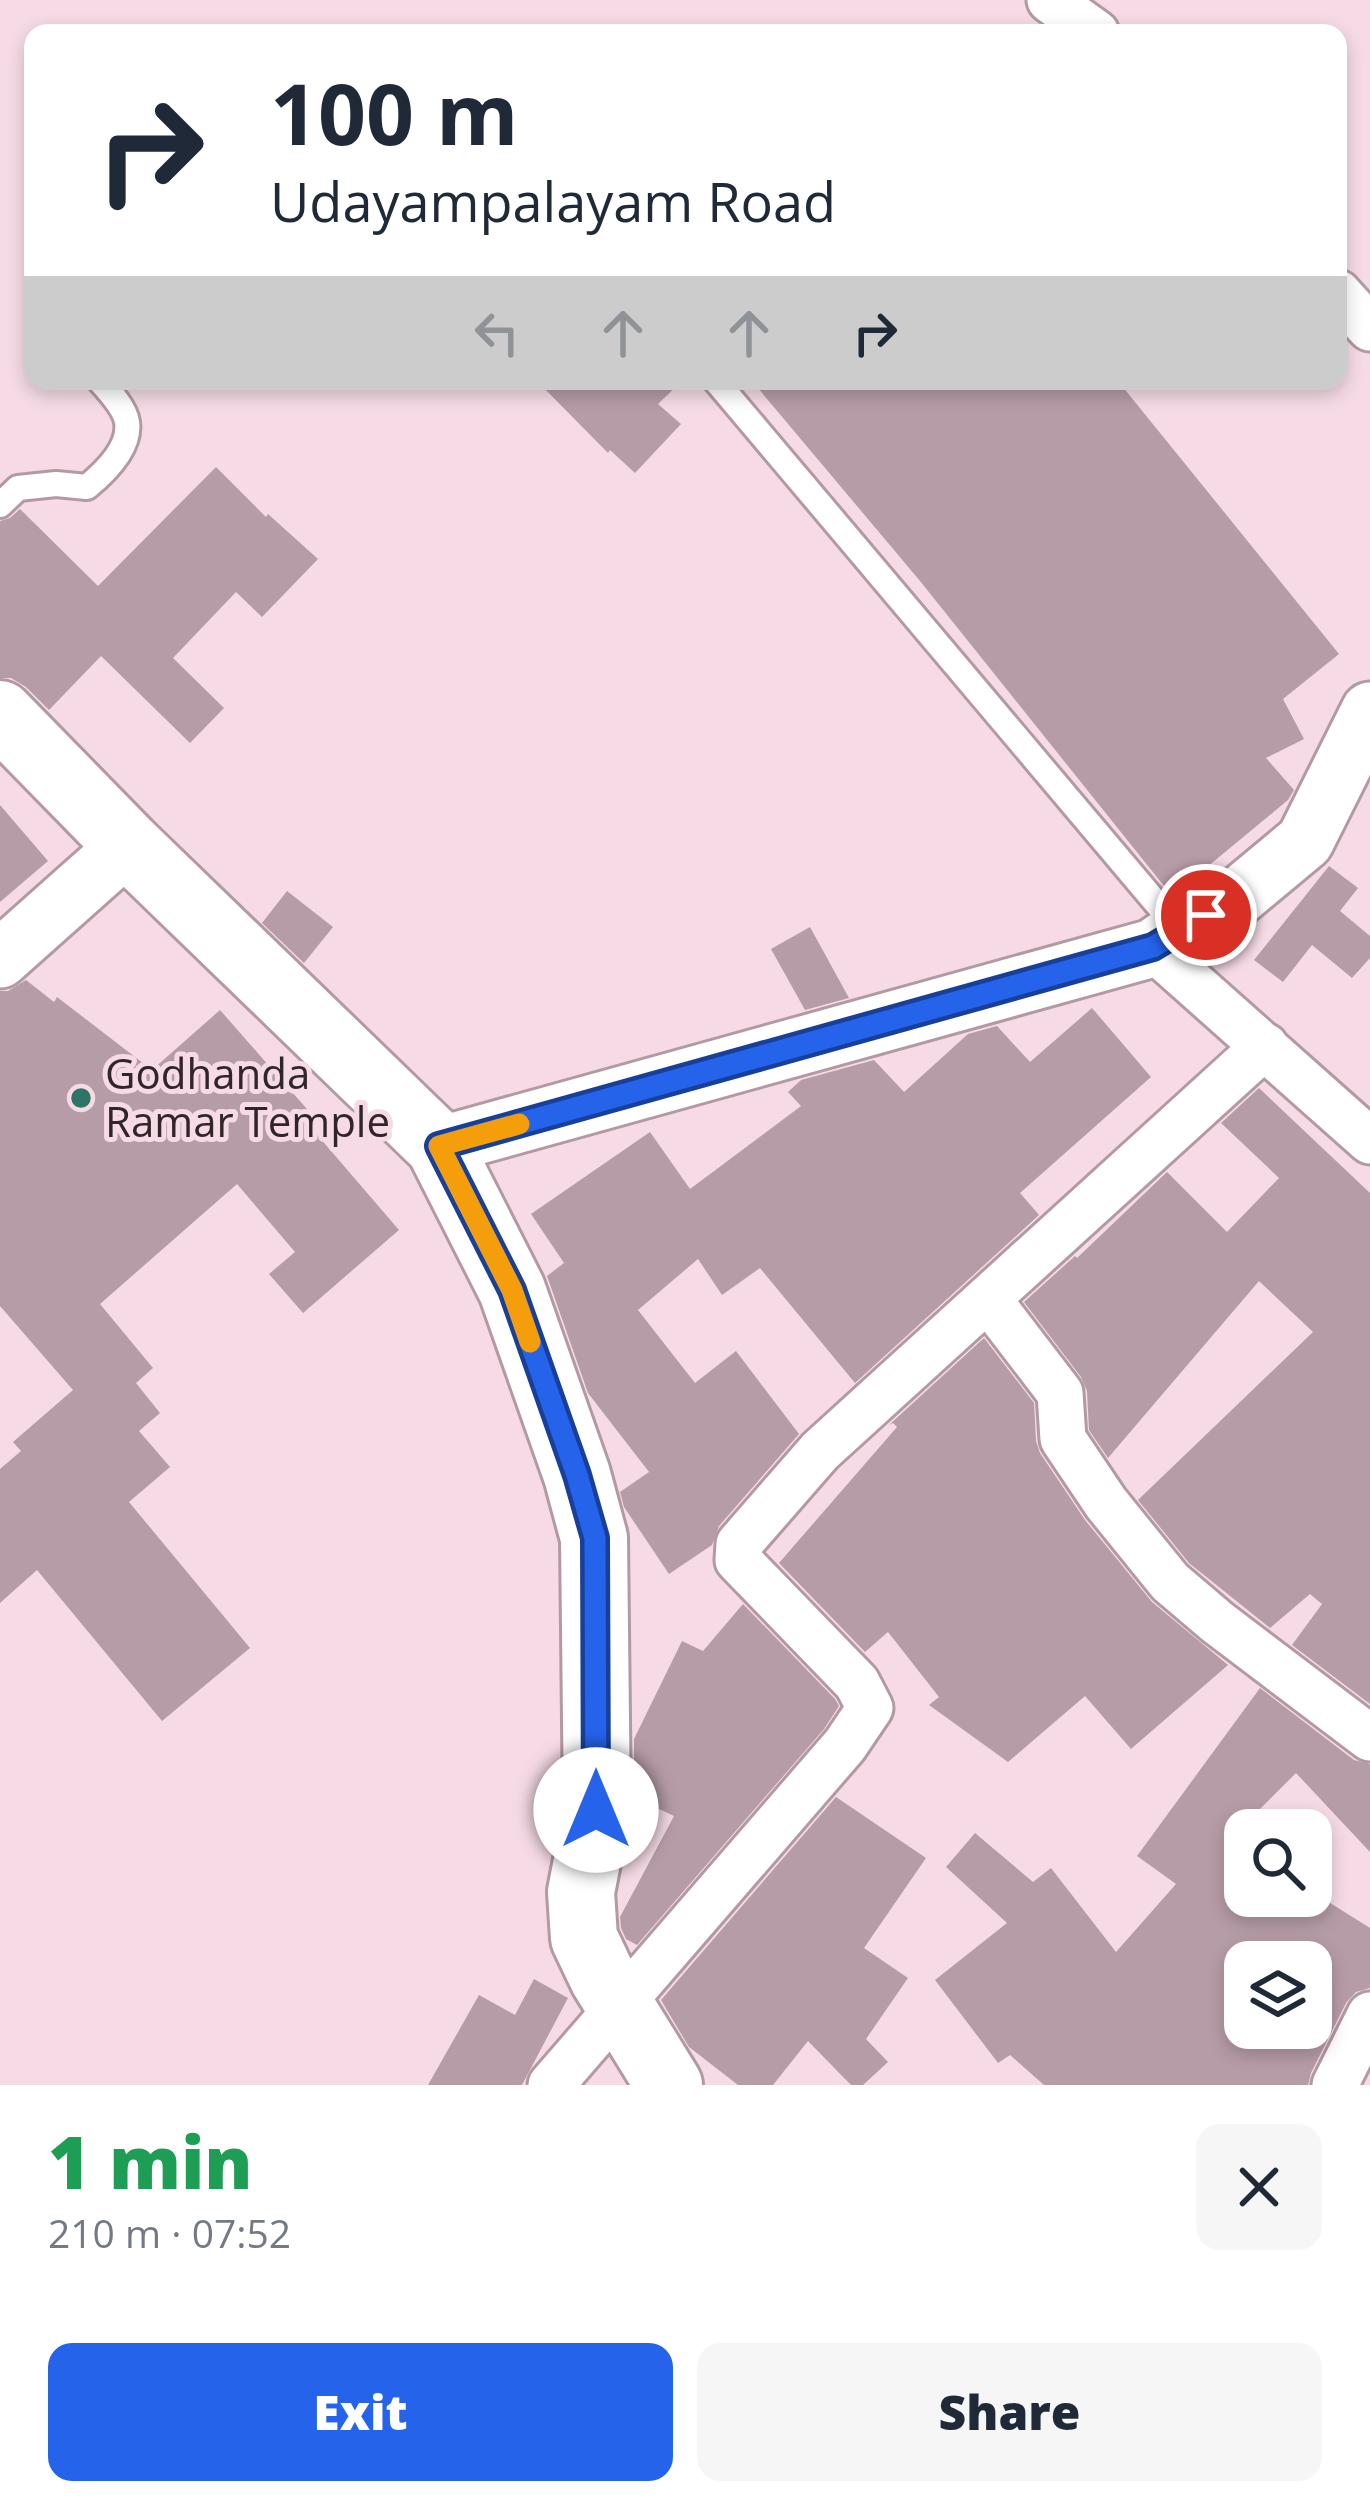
<!DOCTYPE html>
<meta charset="utf-8">
<style>
:root{--surface:#fff;--page:#f6f6f7;--text:#1f2937;--muted:#747a83;--accent:#2563eb}
body{margin:0;font-family:"Open Sans",sans-serif;background:var(--page);color:var(--text);height:100vh;display:flex;flex-direction:column;font-size:45px;white-space:nowrap}
*{box-sizing:border-box;margin:0}
p{font-size:39px;color:var(--muted)}
.icon{flex:none;width:66px;height:66px;fill:none;stroke:currentColor;stroke-width:2;stroke-linecap:round;stroke-linejoin:round}
.map{position:relative;height:2085px;overflow:hidden}
.panel{display:flex;flex-direction:column;background:var(--surface);flex:1}
.panel>*{flex:none}
.guide{position:absolute;left:24px;top:24px;width:1323px;height:366px;border-radius:24px;box-shadow:0 6px 18px #0003;background:#fff;color:var(--text);overflow:hidden}
.controls{position:absolute;left:1224px;top:1809px;display:grid;gap:24px}
.controls a{display:grid;place-items:center;width:108px;height:108px;border-radius:24px;background:var(--surface);box-shadow:0 6px 18px #0003;font-size:60px}
.pin{position:absolute;display:grid;place-items:center;width:102px;height:102px;color:#fff;margin:-51px;border:6px solid #fff;border-radius:50%;box-shadow:0 3px 12px #0007}
.me{position:absolute;width:132px;margin:-66px;rotate:0deg;stroke-linejoin:round;filter:drop-shadow(0 0 9px #0008)}
.turn{display:flex;align-items:center;gap:42px;height:252px;padding:0 48px;font-size:54px}
.turn .icon{width:156px;height:156px;stroke-width:2.5}
.turn b{display:block;font-size:84px;line-height:102px}
.lanes{display:flex;align-items:center;height:114px;padding:0 48px;background:#0003;justify-content:center;gap:60px;direction:ltr}
.lanes .off{opacity:.35}
.round{display:grid;place-items:center;flex:none;width:126px;height:126px;border-radius:24px;background:var(--page)}
.headline{display:flex;align-items:center;justify-content:space-between;height:204px;padding:0 48px}
h1{font-size:72px;font-weight:800;line-height:90px;color:#1e9e55}
.button{display:flex;gap:24px;margin-top:auto;padding:24px 48px}
.button a{flex:1;height:138px;border-radius:24px;background:var(--accent);color:#fff;font-size:48px;font-weight:800;line-height:138px;text-align:center}
.button a+a{background:var(--page);color:var(--text)}
.map>svg:first-child{display:block}
</style>
<div class="map">
<svg width="1370" height="2085" viewBox="0 0 1370 2085">
<rect width="100%" height="100%" fill="#f6dbe6"/>
<path fill="#b69ca7" fill-rule="evenodd" d="M537,381H682L658,404L681,424L635,473L610,450L608,453Z
M752,381H1118L1339,654L1283,699L1304,739L1266,758L1294,790L1288,800L1172,896L920,581Z
M216,467L266,517L268,514L318,559L262,617L236,592L173,658L224,708L190,743L101,656L49,710L26,687L11,678H0V521L10,518L20,509L98,586Z
M0,805L48,861L0,902Z
M1329,866L1358,888L1340,911L1370,936V958L1352,978L1312,945L1283,982L1254,960Z
M287,891L333,927L304,963L262,923Z
M810,927L849,998L805,1010L771,949Z
M26,980L54,1002L57,997L152,1070L220,1010L314,1117L307,1123L399,1230L303,1313L269,1274L295,1252L237,1184L100,1304L153,1368L136,1383L160,1413L139,1431L170,1467L129,1502L250,1648L162,1721L37,1570L0,1603V1469L21,1451L13,1442L73,1390L0,1306V991H8Z
M1092,1008L1151,1077L1020,1193L1039,1215L855,1383L760,1268L722,1295L698,1259L638,1310L695,1383L736,1351L799,1434L719,1526L712,1545L669,1574L624,1507L620,1492L649,1472L588,1393L547,1276L564,1263L531,1214L650,1132L690,1189L801,1106L788,1092L801,1080L874,1060L904,1092L968,1034L997,1026L1030,1062Z
M1259,1088L1370,1193V1704L1292,1645L1322,1604L1310,1594L1270,1628L1189,1563L1138,1500L1313,1332L1259,1281L1108,1458L1089,1430L1087,1391L1081,1377L1024,1302L1075,1256L1077,1258L1167,1172L1227,1232L1279,1178L1221,1123Z
M984,1338L1034,1403L1036,1441L1040,1453L1085,1520L1152,1602L1228,1665L1131,1749L1085,1696L1008,1762L929,1705L939,1697L888,1632L865,1652L779,1563L897,1427L893,1423L889,1425Z
M743,1604L835,1699L839,1706L824,1729L637,1945L626,1939L621,1928L620,1917L674,1816L634,1797V1739L682,1641L703,1651Z
M1260,1688L1354,1760L1370,1764V1852L1296,1773L1229,1840L1245,1850V1896H1311V1891L1370,1928V1988L1356,1992L1346,2003L1311,2073L1308,2085H1044L1010,2055L998,2063L935,1980L1007,1923L946,1867L975,1833L1033,1882L1051,1868L1116,1952L1176,1884L1137,1856ZM1245,1962H1311V2028H1245Z
M836,1797L926,1858L864,1948L908,1978L866,2039L888,2062L863,2085H851L808,2041L773,2085H738L689,2047L661,2000Z
M534,1979L568,1998L522,2085H428L479,1995L515,2015Z"/>
<g fill="none" stroke-linecap="round" stroke-linejoin="round">
<defs>
<path id="service" d="M716,381L1179,930
M0,505L18,488L56,484L87,487C104,473 131,448 127,422C125,408 109,391 100,381"/>
<path id="minor" d="M1050,0L1096,33
M1338,293L1370,328
M1153,948L1370,1141
M988,1299L1060,1393L1063,1439L1106,1503L1170,1582L1217,1622L1370,1738
M551,2085L845,1745L870,1708L857,1683L738,1560L739,1544L820,1451L1265,1046
M1335,2085L1370,2015"/>
<path id="tertiary" d="M0,959L128,845
M439,1146L1153,948L1179,930L1233,901L1305,841L1370,711"/>
<path id="secondary" d="M0,714L128,845L439,1146L512,1290L577,1475L594,1538L597,1810L581,1892L584,1938L603,1978L669,2085"/>
</defs>
<use href="#service" stroke="#b399a4" stroke-width="30"/>
<use href="#minor" stroke="#b399a4" stroke-width="51"/>
<use href="#tertiary" stroke="#b399a4" stroke-width="63"/>
<use href="#secondary" stroke="#b399a4" stroke-width="72"/>
<use href="#service" stroke="#fff" stroke-width="24"/>
<use href="#minor" stroke="#fff" stroke-width="45"/>
<use href="#tertiary" stroke="#fff" stroke-width="57"/>
<use href="#secondary" stroke="#fff" stroke-width="66"/>
</g>
<g fill="none" stroke-linecap="round" stroke-linejoin="round">
<defs>
<path id="route" d="M596,1810L595,1538L577,1475L512,1290L439,1146L1153,947L1206,915"/>
</defs>
<use href="#route" stroke="#184099" stroke-width="30"/>
<use href="#route" stroke="#2563eb" stroke-width="21"/>
<path stroke="#f59e0b" stroke-width="21" d="M519,1124L439,1146L512,1290L530,1342"/>
</g>
<circle fill="#2e7468" stroke="#f6dbe6" stroke-width="4.5" cx="81" cy="1098" r="12"/>
<g text-anchor="middle" stroke-width="10" stroke-linejoin="round" paint-order="stroke">
<g font-size="42" fill="#30262a" stroke="#f6dbe6" text-anchor="start">
<text x="105" y="1089">Godhanda<tspan x="105" dy="48">Ramar Temple</tspan></text>
</g>
</g>
</svg>
<div class="controls">
<a><svg class="icon" aria-label="search" viewBox="0 0 24 24"><circle cx="10" cy="10" r="6"/><path d="M15 15l6 6"/></svg></a>
<a><svg class="icon" aria-label="layers" viewBox="0 0 24 24"><path d="M12 4l9 5-9 5-9-5zM3 14l9 5 9-5"/></svg></a>
</div>
<div class="pin" style="left:1206px;top:915px;background:#d93025"><svg class="icon" aria-label="arrive" viewBox="0 0 24 24"><path d="M6 21V4h12l-3 4 3 4H6"/></svg></div>
<svg class="me" style="left:596px;top:1810px" viewBox="-20 -20 40 40"><circle r="19" fill="#fff"/><path d="M0-13L10 11 0 6-10 11z" fill="#2563eb"/></svg>
<div class="guide">
<div class="turn"><svg class="icon" aria-label="right" viewBox="0 0 24 24"><path d="M7 20v-9h11M14 6l5 5-5 5"/></svg><div><b>100 m</b>Udayampalayam Road</div></div>
<div class="lanes"><svg class="icon off" aria-label="left" viewBox="0 0 24 24"><path d="M17 20v-9H6M10 6l-5 5 5 5"/></svg><svg class="icon off" aria-label="ahead" viewBox="0 0 24 24"><path d="M12 20V5M6 11l6-6 6 6"/></svg><svg class="icon off" aria-label="ahead" viewBox="0 0 24 24"><path d="M12 20V5M6 11l6-6 6 6"/></svg><svg class="icon" aria-label="right" viewBox="0 0 24 24"><path d="M7 20v-9h11M14 6l5 5-5 5"/></svg></div>
</div>
</div>
<section class="panel">
<div class="headline"><div><h1>1 min</h1><p>210 m · 07:52</p></div><a class="round"><svg class="icon" aria-label="close" viewBox="0 0 24 24"><path d="M6 6l12 12M18 6L6 18"/></svg></a></div>
<div class="button"><a>Exit</a><a>Share</a></div>
</section>
